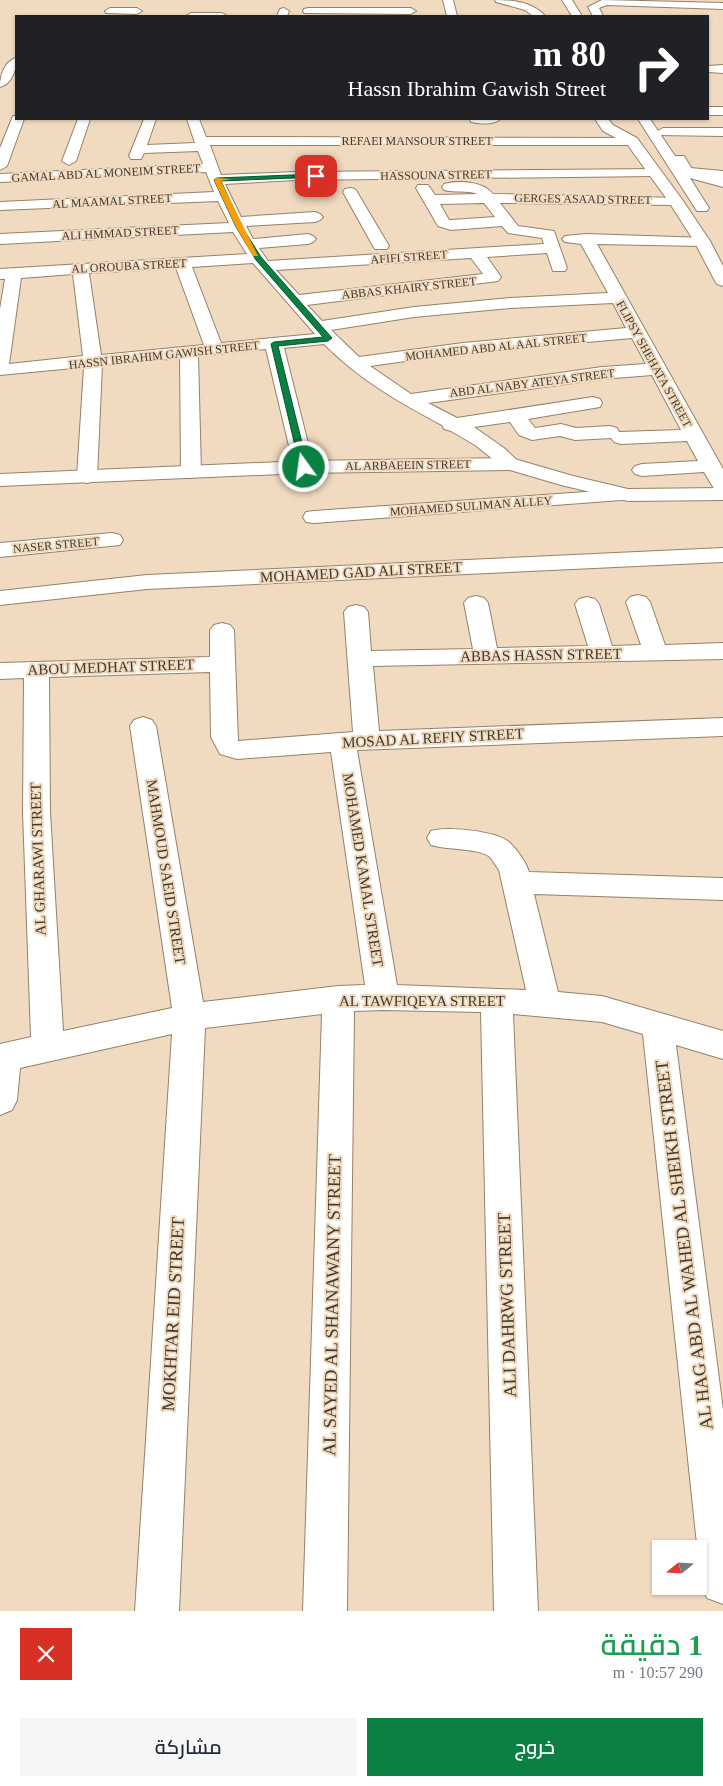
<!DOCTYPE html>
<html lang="ar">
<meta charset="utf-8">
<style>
:root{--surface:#fff;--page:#f6f6f7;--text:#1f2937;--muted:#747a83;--accent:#0b8043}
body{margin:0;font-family:"Times New Roman",Cairo,serif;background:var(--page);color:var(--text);direction:rtl;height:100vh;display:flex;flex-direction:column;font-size:19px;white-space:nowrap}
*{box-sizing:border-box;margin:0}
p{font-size:16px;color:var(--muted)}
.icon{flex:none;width:28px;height:28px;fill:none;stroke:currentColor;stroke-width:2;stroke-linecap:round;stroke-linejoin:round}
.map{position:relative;height:1611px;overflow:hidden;direction:ltr}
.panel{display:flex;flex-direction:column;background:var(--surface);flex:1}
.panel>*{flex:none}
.guide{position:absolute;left:15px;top:15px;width:694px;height:105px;border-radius:0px;box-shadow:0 1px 4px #0004;direction:rtl;background:#202124;color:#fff;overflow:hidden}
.needle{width:32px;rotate:252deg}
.controls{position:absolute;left:652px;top:1540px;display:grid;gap:10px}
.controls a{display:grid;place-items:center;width:55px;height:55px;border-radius:0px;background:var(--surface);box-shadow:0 1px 4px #0004;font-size:25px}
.pin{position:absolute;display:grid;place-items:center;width:42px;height:42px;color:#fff;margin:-21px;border-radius:10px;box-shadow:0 2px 8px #0006}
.me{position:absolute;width:55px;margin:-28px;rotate:346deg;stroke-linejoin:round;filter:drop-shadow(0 0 4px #0008)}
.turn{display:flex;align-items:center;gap:18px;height:105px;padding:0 20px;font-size:22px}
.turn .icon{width:65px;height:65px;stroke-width:2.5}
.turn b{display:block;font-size:35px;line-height:42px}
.round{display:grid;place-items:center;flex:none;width:52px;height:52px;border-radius:0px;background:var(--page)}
.headline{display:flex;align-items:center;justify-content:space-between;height:85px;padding:0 20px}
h1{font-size:30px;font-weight:600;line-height:38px;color:#1e9e55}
.button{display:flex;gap:10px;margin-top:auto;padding:10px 20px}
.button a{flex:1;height:58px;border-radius:0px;background:var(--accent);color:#fff;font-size:20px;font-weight:600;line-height:58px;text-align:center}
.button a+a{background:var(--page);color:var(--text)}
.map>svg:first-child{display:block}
</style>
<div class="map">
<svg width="723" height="1611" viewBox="0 0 723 1611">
<rect width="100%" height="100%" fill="#f1dbc0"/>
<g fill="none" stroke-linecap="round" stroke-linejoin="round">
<defs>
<path id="street" d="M443,0H453L457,16H447Z
M110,8H137L142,11L137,14L106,13L105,11Z
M284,8L289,11L287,16H277L280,9Z
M308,8H411L416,11L411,14L304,13L303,11L304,9Z
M191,13H222L227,16H186Z
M16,58C17,69 12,84 0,87C0,76 4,62 16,58Z
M708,107H723V115H708Z
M13,116H16V119H24L7,166L0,170V148Z
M78,119H90L76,161L69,165L62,161Z
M144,119H156L147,145L195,143L187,119H199L206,137L637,138L639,141L632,145H210L221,175L296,172L659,169L661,172L659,175L654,176L296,180L225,184L241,217L315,212L320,214L323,217L320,220L315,222L246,226L253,239L308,234L313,236L316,239L313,242L308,244L259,248L268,261L544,244L542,238L508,233L502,226L451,230L438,226L416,188L418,185H428L435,195L478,194C466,190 455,193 444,190L442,187L444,184C459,180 483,181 493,194L681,198L683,201L681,204L676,205L500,203L518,226L554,231L567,268L565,271H553L547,253L487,257L501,277L498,281L307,305L322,321L414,307L510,298L608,293L581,244L565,242L562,239L565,236L586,234L707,238L710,241L707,244L702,246L597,244L723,469V494L716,492L704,472L642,476L635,474L632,470L635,466L642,464L698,461L687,441L621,444L614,442L611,438L575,440L560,436L532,440L519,435L510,422L474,427L504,448L521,464L518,468L511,470L504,468L475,445L451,431L444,429L442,425C398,402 359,379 324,344L284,348L314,467L311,471L304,473L297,471L294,467L266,349L198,356L201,472L198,476L191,478L184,476L181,472L180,358L102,365L97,477L94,481L87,483L80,481L77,477L84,367L0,375V309L5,279H0V269L247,254L233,232L0,244V234L229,223L218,201L0,210V202L214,192L206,172L0,182V174L203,164L198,151L144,153L141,159H131L129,156ZM484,203L495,217L451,220H449L440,204ZM471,258L483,274L299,295L276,270ZM253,263L315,334L221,343L192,267ZM176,268L204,345L101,355L89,273ZM73,274L83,356L9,364L21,278ZM613,303L626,328L463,343L359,357L331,330L414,317L510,308ZM632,338L646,364L602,367L411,394L370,366L463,353ZM652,375L681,430L619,432L617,428L610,426L576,428L561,424L535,428L528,419L600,407L602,403L600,399L593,397L457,418L428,403L602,379Z
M470,119H500C494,125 480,124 471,122Z
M663,128H723V136L658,135L656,132Z
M679,167L723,171V179L674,174L672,171Z
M350,188L355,189L357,192L389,246L387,249H375L373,246L343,192L345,189Z
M628,489L635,491L638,495L635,499L314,523L306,522L303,517L306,512L314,511Z
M112,533L120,535L123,540L120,545L0,557V543Z
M723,548V562L147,589L0,605V591L147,575Z
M638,595L646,597L650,602L665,645L723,643V659L373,666L379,731L723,718V736L357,750L397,985L526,990L499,870C496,866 493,861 490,857C479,848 446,850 431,845L427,838L431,831C447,826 498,831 510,843C517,850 526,862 529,872L723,878V900L534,894L558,992L602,996L723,1031V1059L676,1045L723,1410V1604L707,1598L701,1582L643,1034L602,1022L513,1014L538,1611H494L481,1012L383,1010L354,1011L347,1611H303L322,1014L205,1028L179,1611H135L172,1034L20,1068L17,1100L12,1110L0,1115V1044L31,1037L23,812L24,678L0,679V663L210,657V630L214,625L222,623L230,625L234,630L238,741L353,732L344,612L348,607L356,605L364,607L368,612L371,651L473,649L464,603L468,598L476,596L484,598L488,603L497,648L588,646L575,604L579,599L587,597L595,599L599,604L612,646L641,645L626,602L630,597ZM210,672L211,737L220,754L237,759L331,752L365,985L338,986L203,1002L156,726L152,720L143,717L134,720L130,726L172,1008L63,1031L50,812L49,677Z"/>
<path id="secondary" d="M495,0C513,0 533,2 545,16H533L525,10L496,2Z
M562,0H572L582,16H572Z
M602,0L723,3V9L607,5L599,8L603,16H593L588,7Z
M723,65V73L708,72V66Z
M595,119H608L613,125L637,138L681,198L710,241L723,266V286L717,284L715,281L694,241L669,202L627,144L603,131Z
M638,119H650L675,156H684L692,169L723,179V187L690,178L709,208L707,211H697Z
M511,458L573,476L628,489L723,488V500L628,501L561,485L510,470L304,473L0,486V474L304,461Z"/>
</defs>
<use href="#street" stroke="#958169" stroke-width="2"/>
<use href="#secondary" stroke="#958169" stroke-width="2"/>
<use href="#street" fill="#fff" fill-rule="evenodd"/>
<use href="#secondary" fill="#fff" fill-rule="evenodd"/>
</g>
<path fill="#0b8043" stroke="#07532c" d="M316,174L318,177L221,181L242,227L261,257L332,338L328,341L278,346L308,467L304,470L300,467L271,344L274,342L323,337L256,260L236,227L214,180L217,178Z"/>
<path fill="#f59e0b" d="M217,178L231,179L221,181L258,256H253L236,227L214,180Z"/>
<g text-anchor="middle" stroke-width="4" stroke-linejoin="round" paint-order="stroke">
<g font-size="12" fill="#423a2f" stroke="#f1dbc0">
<text x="417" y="145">REFAEI MANSOUR STREET</text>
<text transform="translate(106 173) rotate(-3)" y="4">GAMAL ABD AL MONEIM STREET</text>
<text transform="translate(436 175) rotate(-1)" y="4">HASSOUNA STREET</text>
<text transform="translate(583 199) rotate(1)" y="4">GERGES ASAAD STREET</text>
<text transform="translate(112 201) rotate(-3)" y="4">AL MAAMAL STREET</text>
<text transform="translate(120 233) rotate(-3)" y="4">ALI HMMAD STREET</text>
<text transform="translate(409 257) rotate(-4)" y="4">AFIFI STREET</text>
<text transform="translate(129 266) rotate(-3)" y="4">AL OROUBA STREET</text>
<text transform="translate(409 288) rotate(-6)" y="4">ABBAS KHAIRY STREET</text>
<text transform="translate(496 347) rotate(-6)" y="4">MOHAMED ABD AL AAL STREET</text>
<text transform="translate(164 355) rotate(-6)" y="4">HASSN IBRAHIM GAWISH STREET</text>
<text transform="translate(654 364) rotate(61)" y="4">FLIPSY SHEHATA STREET</text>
<text transform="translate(532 383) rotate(-7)" y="4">ABD AL NABY ATEYA STREET</text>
<text transform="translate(408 465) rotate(-1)" y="4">AL ARBAEEIN STREET</text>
<text transform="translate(471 506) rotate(-4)" y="4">MOHAMED SULIMAN ALLEY</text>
<text transform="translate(56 545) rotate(-5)" y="4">NASER STREET</text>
</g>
<g font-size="15" fill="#423a2f" stroke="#f1dbc0">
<text transform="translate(361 572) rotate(-3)" y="5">MOHAMED GAD ALI STREET</text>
<text transform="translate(541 655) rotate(-1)" y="5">ABBAS HASSN STREET</text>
<text transform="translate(111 667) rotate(-2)" y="5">ABOU MEDHAT STREET</text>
<text transform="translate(433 738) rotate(-3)" y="5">MOSAD AL REFIY STREET</text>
<text transform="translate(38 859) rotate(-92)" y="5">AL GHARAWI STREET</text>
<text transform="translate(363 870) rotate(81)" y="5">MOHAMED KAMAL STREET</text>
<text transform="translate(166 872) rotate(81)" y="5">MAHMOUD SAEID STREET</text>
<text x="422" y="1006">AL TAWFIQEYA STREET</text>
</g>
<g font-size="18" fill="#423a2f" stroke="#f1dbc0">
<text transform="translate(684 1245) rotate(-97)" y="6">AL HAG ABD AL WAHED AL SHEIKH STREET</text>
<text transform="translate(332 1305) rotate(-89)" y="6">AL SAYED AL SHANAWANY STREET</text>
<text transform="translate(507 1305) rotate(-92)" y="6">ALI DAHRWG STREET</text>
<text transform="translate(173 1314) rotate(-87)" y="6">MOKHTAR EID STREET</text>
</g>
</g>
</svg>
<div class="controls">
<a><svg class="needle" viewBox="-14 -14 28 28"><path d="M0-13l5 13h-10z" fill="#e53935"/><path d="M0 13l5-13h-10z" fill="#747a83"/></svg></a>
</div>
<div class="pin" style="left:316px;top:176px;background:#d93025"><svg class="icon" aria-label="arrive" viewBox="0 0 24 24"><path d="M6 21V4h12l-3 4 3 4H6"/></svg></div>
<svg class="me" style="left:304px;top:467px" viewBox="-20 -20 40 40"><circle r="17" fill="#0b8043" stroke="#fff" stroke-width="3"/><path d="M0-11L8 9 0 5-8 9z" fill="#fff"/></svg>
<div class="guide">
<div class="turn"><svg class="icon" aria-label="right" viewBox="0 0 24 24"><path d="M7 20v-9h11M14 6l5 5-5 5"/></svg><div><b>80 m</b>Hassn Ibrahim Gawish Street</div></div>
</div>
</div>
<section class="panel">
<div class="headline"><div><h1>1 دقيقة</h1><p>290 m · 10:57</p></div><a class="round" style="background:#d93025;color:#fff"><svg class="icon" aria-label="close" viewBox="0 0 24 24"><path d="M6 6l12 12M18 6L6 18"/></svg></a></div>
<div class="button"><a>خروج</a><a>مشاركة</a></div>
</section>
